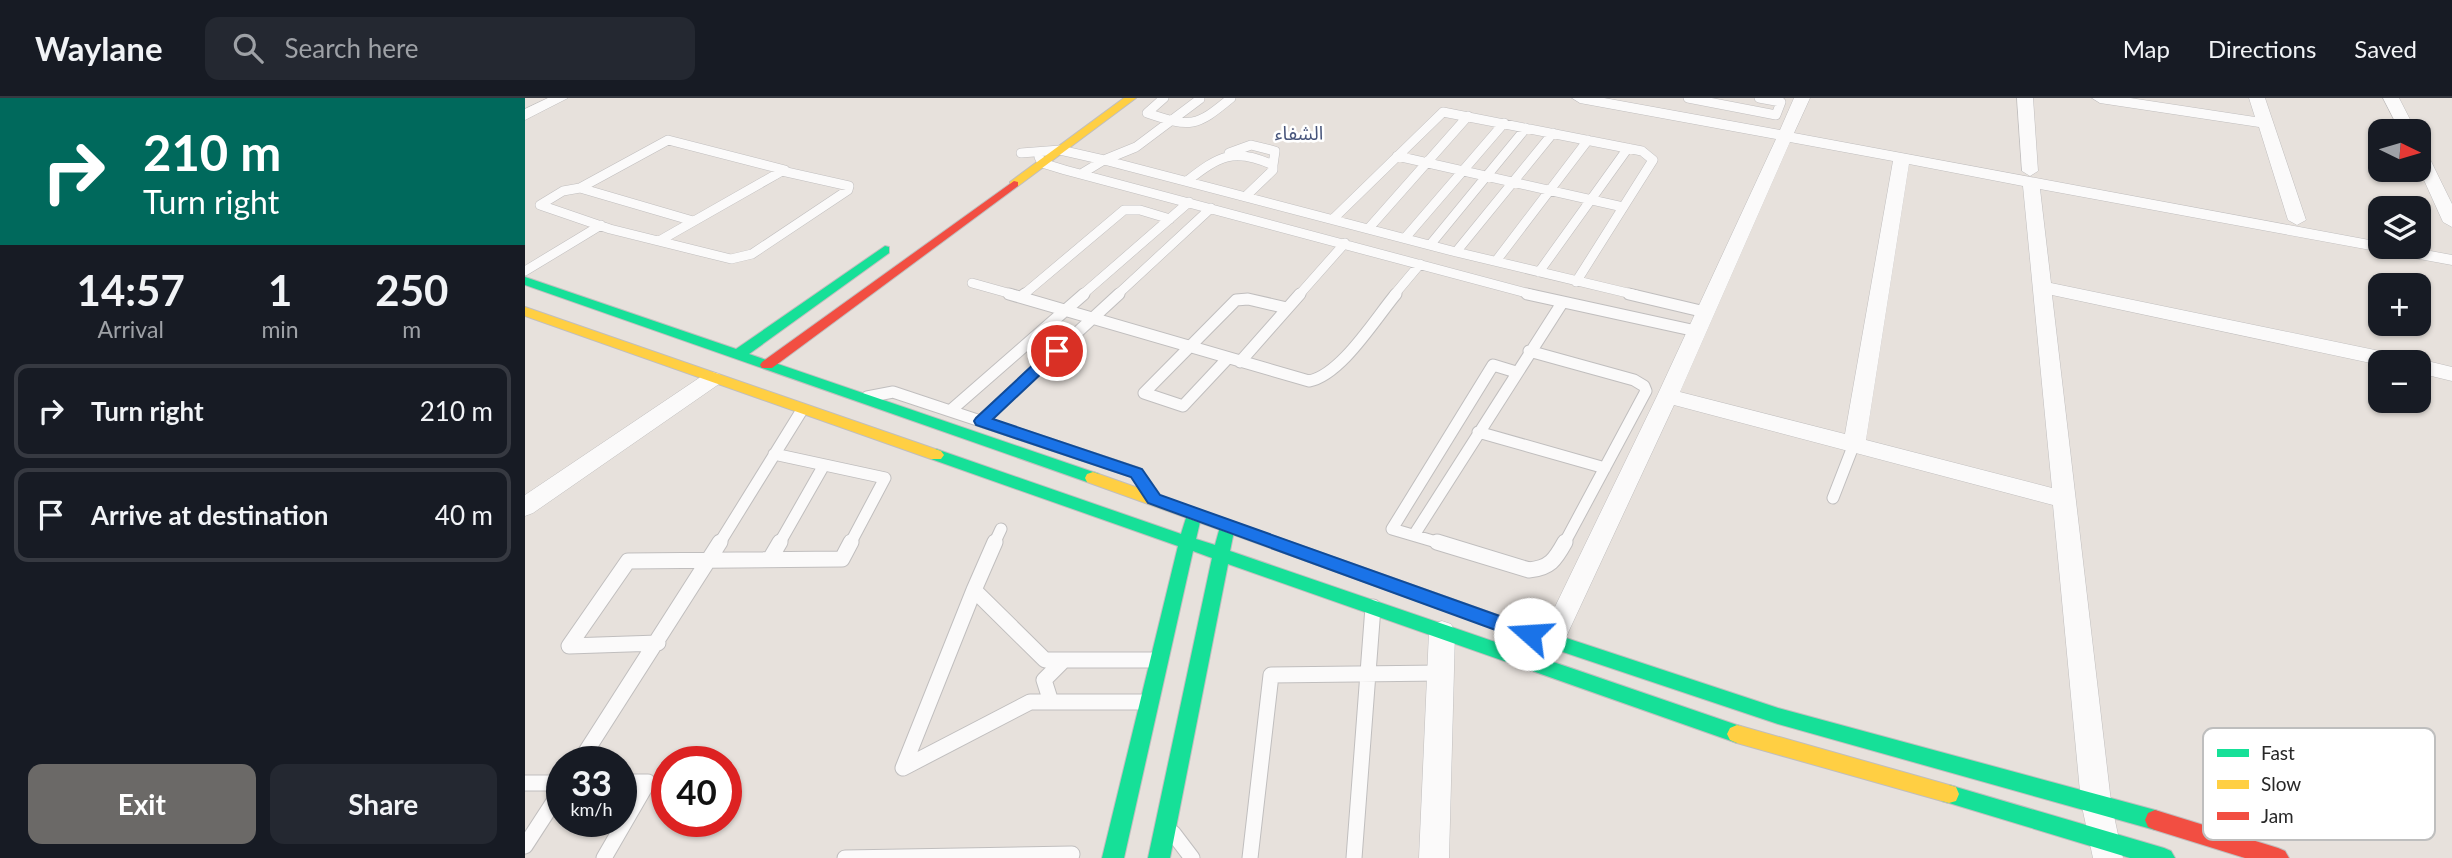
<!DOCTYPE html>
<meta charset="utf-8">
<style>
:root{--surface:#171b24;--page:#242831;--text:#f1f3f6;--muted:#9ea1a6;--line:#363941;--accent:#6b6967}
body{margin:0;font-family:Lato,"Noto Sans Arabic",sans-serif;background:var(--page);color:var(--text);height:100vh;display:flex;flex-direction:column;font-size:26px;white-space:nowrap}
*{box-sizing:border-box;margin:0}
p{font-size:23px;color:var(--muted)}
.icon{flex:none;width:38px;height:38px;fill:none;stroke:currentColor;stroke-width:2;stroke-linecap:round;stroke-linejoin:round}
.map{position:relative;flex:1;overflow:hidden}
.sheet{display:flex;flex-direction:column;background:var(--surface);width:525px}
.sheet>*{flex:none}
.hud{background:#00695c;color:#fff;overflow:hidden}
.needle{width:46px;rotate:95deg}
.tools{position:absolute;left:1843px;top:21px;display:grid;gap:14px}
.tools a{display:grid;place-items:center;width:63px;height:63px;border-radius:14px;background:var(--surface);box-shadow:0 2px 5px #0004;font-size:35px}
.speed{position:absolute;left:21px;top:648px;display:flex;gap:14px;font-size:35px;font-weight:700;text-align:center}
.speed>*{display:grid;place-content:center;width:91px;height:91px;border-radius:50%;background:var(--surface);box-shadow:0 2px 5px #0004;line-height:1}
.speed small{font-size:18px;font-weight:400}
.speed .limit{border:10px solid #d22;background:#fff;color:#111}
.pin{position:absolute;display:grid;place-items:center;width:60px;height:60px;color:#fff;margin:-30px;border:4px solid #fff;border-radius:50%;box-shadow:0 2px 7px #0007}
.me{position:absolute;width:77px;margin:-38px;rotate:289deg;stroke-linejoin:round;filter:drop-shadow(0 0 5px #0008)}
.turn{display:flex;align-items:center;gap:24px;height:147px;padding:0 28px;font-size:32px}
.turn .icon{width:91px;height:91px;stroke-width:2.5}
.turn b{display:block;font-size:49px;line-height:60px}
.eta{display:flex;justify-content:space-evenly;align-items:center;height:119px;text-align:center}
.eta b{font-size:42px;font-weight:700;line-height:49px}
.cta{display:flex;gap:14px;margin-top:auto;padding:14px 28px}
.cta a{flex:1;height:80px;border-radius:14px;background:var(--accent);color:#fff;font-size:28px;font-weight:700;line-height:80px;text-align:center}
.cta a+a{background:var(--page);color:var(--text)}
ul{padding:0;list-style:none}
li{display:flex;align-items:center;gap:21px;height:94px;margin:0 14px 10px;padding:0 14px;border:4px solid var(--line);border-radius:14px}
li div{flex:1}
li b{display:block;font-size:26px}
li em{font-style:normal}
header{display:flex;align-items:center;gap:42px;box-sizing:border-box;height:98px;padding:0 35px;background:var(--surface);border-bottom:2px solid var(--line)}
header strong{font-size:33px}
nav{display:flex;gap:38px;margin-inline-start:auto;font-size:24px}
.search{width:490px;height:63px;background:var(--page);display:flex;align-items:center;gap:18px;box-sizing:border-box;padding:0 24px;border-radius:14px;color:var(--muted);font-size:26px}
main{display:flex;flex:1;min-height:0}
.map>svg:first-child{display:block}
</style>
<header>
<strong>Waylane</strong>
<div class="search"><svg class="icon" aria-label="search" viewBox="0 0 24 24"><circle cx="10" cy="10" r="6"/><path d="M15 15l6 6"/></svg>Search here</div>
<nav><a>Map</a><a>Directions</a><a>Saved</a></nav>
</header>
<main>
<section class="sheet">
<div class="hud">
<div class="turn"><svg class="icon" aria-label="right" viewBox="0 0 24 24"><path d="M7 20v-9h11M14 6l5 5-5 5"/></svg><div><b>210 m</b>Turn right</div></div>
</div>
<div class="eta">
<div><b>14:57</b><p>Arrival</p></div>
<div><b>1</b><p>min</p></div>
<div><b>250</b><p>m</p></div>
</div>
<ul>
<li><svg class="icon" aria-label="right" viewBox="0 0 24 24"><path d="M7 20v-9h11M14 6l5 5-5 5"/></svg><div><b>Turn right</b></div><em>210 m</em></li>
<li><svg class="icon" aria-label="arrive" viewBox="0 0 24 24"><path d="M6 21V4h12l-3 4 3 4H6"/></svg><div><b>Arrive at destination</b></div><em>40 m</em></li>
</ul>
<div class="cta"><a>Exit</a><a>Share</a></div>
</section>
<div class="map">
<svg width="1927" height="760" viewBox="0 0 1927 760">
<rect width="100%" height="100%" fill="#e7e1dc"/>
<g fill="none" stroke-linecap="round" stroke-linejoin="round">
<defs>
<path id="lane-far2" d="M639,0L622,15C666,30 671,29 706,0
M1163,0L1251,17L1256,4L1234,0
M496,55L535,52L579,62L931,154L1111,197
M704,55L726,47L750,53L748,67
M872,58L1098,109
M514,59L517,65L540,72L1009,197
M556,76L579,62L611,49L675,1
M662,83C694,58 709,49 748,67V72L721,98
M55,90L143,42L260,72
M808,121L918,14L1117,53L1128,62L1051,184
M844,130L943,18
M880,140L979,25
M134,143L257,73L324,88L323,92L227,156L206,161L85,131L15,107L38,93L55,90L168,123
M905,147L1001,30
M931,154L1028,35
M971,163L1063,42
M0,173L76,127
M1014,174L1103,50
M447,185L490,197
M498,197L599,112H615L645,121
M557,197L664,104
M592,197L686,110
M774,197L820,145
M869,197L895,166"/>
<path id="lane-far1" d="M484,196L784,283C816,277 850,221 871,196
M1002,196L1171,233
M1104,196L1180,214
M496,199L500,196
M1004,253L1109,282L1119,288L1121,293L1039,446
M703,260L658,308L619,295L711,202L723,201L762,210
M715,264L775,196
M342,299L368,294L612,375L627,398
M425,313L559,196
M456,323L594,196
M953,334L1080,370
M249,356L360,380L325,446
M1308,400L1329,346
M889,437L1037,205
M194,446L277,312
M254,446L299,367
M469,446L476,431
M918,446L867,431L968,267L991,274"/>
<path id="lane" d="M470,444L449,492L520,562H632
M912,444L1004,472C1025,470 1030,462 1040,444
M245,461L255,444
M133,545L44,548L103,463L317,461L326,444
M526,604L519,582L539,562
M55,663L195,444
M378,670L505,604H619
M378,670L449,492
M0,685H37
M648,735L667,760
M0,748L37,691
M79,760L123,684H96
M320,760L547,756L546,760
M725,760L746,577L916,575
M829,760L848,509"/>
<path id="street" d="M23,0H43L0,22V11Z
M1047,0H1079L1255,32L1269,0H1285L1269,35L1855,144V149H1884L1927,157V167L1515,91L1526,185L1874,257L1881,259L1884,264H1855V267L1527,197L1586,704L1598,760H1568L1556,704L1528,407L1149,307L1035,552L1026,555L1017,552L1013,544L1132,298L1251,41L1055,5ZM1265,44L1368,63L1320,336L1155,294ZM1384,66L1498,88L1527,390L1341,342Z
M1492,0H1508L1513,73L1505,78L1497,73Z
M1567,0H1605L1730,19L1724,0H1740L1781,122L1772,127L1763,122L1734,29L1575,5Z
M1858,0H1874L1891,33H1875Z
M1894,50L1902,55L1927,106V129L1918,124L1894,71Z
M1894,261L1927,269V283L1894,275V264H1886Z
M187,274L194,276L197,281L194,286L8,415L0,418V397L180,276Z
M917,523L926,526L930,534L924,760H894L904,534L908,526Z"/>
<path id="fast" d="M360,148L364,149V155L224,256L574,376L576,380L574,384H562L0,187V179L211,251Z
M411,351L656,436L661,420H673L675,424L671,441L690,447L695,429H707L709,433L705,453L1212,627L1219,630L1222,636L1219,642L1212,645L703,466L645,760H623L687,460L668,453L599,760H577L653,448L406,361L403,357L406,353Z
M1020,533L1253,610L1630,712L1637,715L1640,722L1637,729L1630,732L1253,626L1014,546L1011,541L1014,536Z
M1424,687L1639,750L1646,753L1650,760H1605L1424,705L1417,703L1414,696L1417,689Z"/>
<path id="slow" d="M599,0H611L493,88H485V84Z
M0,209L416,353L419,357L416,361H406L0,218Z
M568,374L1026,536L1029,541L1026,546L1020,549L562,384L560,380L562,376Z
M1212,627L1424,687L1431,689L1434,696L1431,703L1424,705L1212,645L1205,642L1202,636L1205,630Z"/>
<path id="jam" d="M489,83L493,84V88L247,270H237L235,267L237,264Z
M1630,712L1753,750L1760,753L1764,760H1720L1630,732L1623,729L1620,722L1623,715Z"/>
</defs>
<use href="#lane-far2" stroke="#c0bebe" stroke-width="10"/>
<use href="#lane-far1" stroke="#c0bebe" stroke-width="13"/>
<use href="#lane" stroke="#c0bebe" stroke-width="17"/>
<use href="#street" stroke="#c0bebe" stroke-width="1"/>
<use href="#fast" stroke="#c0bebe" stroke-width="2"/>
<use href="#slow" stroke="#c0bebe" stroke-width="2"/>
<use href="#jam" stroke="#c0bebe" stroke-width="2"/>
<use href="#lane-far2" stroke="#fbfafa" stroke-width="9"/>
<use href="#lane-far1" stroke="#fbfafa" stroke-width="11"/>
<use href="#lane" stroke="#fbfafa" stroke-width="15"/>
<use href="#street" fill="#fbfafa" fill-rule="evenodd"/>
<use href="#fast" fill="#16e098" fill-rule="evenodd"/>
<use href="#slow" fill="#ffcf43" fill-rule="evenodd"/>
<use href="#jam" fill="#f24e42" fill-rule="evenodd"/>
</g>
<path fill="#1a73e8" stroke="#114b97" stroke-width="2" d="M532,248L539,253L537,256L468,321L617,371L635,397L1011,531L1014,536L1011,542L1005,544L998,542L623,405L606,379L451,327L449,323L451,320L527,249Z"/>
<g text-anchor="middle" stroke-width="5" stroke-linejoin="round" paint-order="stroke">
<g font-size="19" fill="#47547a" stroke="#fff">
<text x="774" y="42">الشفاء</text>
</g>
</g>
<rect x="1678" y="630" width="232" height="112" rx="10" fill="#fff" stroke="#bebebe" stroke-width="2"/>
<rect x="1692" y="651" width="32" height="8" fill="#16e098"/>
<rect x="1692" y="682" width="32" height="9" fill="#ffcf43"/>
<rect x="1692" y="714" width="32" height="8" fill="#f24e42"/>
<g font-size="19" fill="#282828">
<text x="1736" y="662">Fast</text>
<text x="1736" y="693">Slow</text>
<text x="1736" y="725">Jam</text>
</g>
</svg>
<div class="tools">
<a><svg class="needle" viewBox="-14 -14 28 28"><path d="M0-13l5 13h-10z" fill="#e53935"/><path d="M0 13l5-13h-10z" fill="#9ea1a6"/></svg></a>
<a><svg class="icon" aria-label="layers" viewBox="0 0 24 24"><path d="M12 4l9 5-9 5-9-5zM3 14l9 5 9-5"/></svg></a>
<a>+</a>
<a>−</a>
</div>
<div class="speed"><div>33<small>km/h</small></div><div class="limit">40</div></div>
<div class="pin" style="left:532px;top:253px;background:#d93025"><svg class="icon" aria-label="arrive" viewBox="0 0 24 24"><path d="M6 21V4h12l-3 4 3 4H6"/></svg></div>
<svg class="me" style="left:1005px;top:536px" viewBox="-20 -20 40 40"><circle r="19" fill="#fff"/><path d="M0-13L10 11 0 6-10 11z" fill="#1a73e8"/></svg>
</div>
</main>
